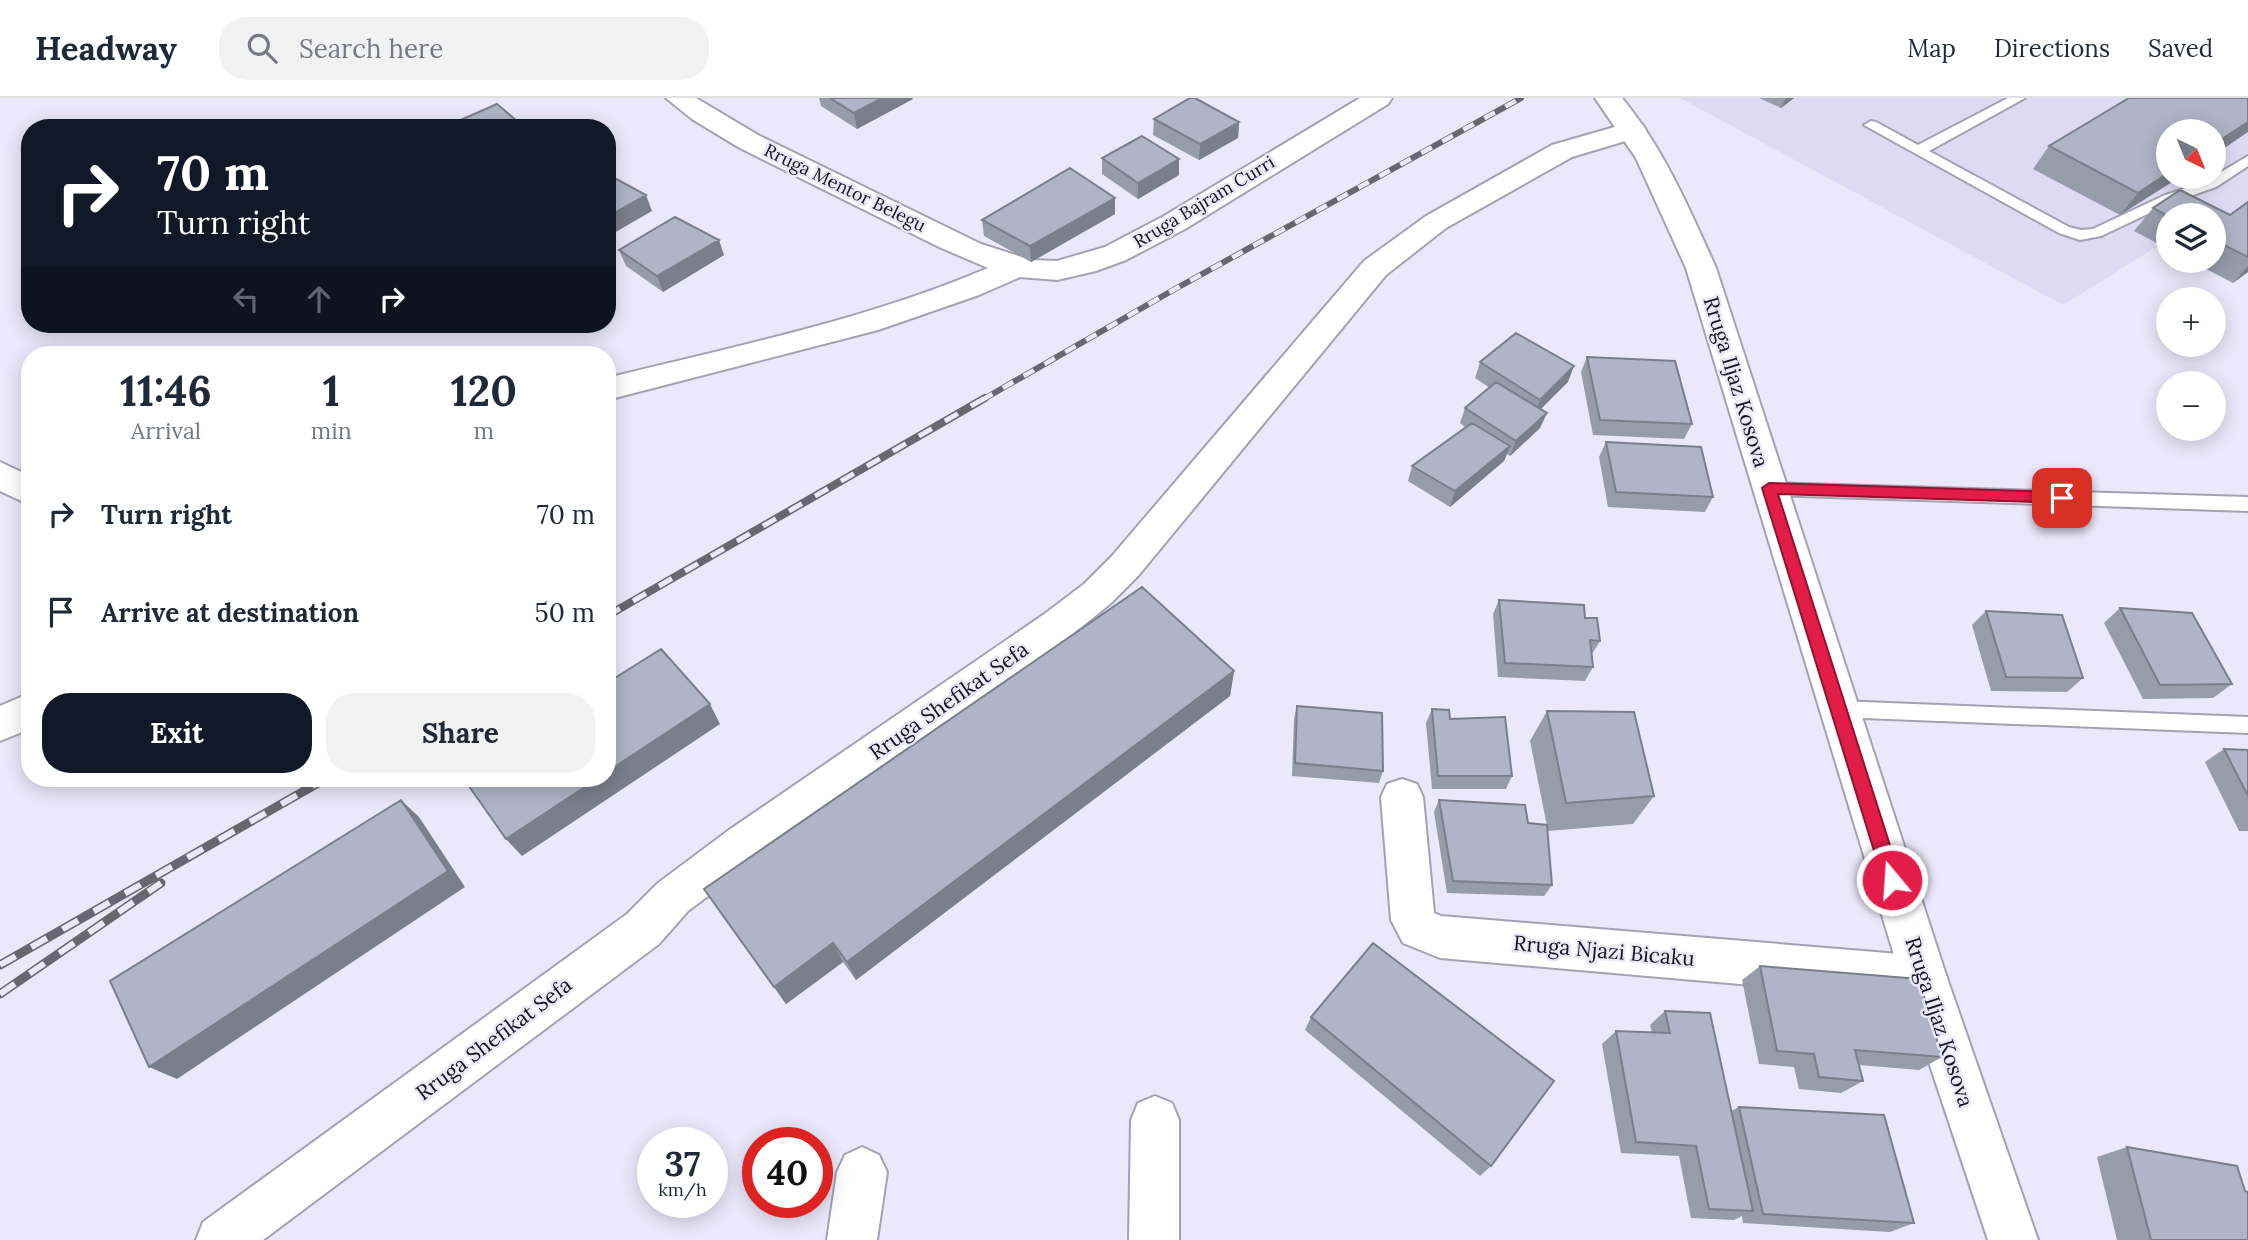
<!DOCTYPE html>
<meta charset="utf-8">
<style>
:root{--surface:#fff;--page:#f2f2f3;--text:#1f2937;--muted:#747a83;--line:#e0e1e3;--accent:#111827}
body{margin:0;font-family:Lora,serif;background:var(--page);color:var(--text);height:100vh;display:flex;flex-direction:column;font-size:26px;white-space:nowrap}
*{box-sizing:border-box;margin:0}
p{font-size:23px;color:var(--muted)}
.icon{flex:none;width:38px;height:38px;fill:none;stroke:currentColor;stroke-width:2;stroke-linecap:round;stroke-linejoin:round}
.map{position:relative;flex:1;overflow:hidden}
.sheet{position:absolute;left:21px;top:248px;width:595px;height:441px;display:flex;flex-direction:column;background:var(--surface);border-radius:28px;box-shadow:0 4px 18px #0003}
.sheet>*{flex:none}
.banner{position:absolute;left:21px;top:21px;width:595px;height:214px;border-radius:28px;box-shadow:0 4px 18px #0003;background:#111827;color:#fff;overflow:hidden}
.needle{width:46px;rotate:137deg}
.fabs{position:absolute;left:2156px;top:21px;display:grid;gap:14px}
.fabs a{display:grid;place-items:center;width:70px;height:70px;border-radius:50%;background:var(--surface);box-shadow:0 4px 18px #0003;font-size:35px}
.speed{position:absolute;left:637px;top:1029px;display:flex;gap:14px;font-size:35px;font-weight:700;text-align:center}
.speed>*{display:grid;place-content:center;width:91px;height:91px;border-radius:50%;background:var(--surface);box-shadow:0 4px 18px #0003;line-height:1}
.speed small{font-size:18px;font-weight:400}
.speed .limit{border:10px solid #d22;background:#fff;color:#111}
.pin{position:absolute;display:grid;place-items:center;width:60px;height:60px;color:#fff;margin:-30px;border-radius:14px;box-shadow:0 4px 10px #0006}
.me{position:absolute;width:77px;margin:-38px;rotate:342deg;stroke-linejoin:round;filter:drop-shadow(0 0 5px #0008)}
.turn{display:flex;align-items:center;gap:24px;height:147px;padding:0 21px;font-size:32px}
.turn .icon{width:91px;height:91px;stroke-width:2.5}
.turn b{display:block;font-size:49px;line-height:60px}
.lanes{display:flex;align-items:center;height:66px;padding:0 21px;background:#0003;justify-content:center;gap:35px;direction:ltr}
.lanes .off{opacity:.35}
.eta{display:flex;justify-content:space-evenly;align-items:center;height:119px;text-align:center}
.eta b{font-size:42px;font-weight:700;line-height:49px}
.cta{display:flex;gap:14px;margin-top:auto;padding:14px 21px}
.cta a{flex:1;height:80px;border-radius:28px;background:var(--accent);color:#fff;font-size:28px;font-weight:700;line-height:80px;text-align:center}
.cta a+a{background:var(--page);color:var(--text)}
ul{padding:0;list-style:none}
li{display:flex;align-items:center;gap:21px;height:98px;padding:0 21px}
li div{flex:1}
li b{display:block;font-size:26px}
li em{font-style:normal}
header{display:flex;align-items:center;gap:42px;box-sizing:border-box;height:98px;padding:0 35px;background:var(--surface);border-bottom:2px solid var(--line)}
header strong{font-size:33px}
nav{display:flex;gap:38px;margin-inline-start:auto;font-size:24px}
.search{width:490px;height:63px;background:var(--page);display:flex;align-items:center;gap:18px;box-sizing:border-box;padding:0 24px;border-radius:28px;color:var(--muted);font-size:26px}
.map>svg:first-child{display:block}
</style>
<header>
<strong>Headway</strong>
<div class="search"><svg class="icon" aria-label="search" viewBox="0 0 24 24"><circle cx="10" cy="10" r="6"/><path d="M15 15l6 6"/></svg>Search here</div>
<nav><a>Map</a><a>Directions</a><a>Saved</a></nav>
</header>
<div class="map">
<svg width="2248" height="1142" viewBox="0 0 2248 1142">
<rect width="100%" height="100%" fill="#eae8fa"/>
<path fill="#dedaf3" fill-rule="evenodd" d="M1680,0H2248V168L2214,163V117H2168L2163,145L2063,207ZM2168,33H2214V79H2168Z"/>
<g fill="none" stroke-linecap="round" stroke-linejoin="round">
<defs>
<path id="service" d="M2008,0H2025L1929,53L2069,129L2081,132L2093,131L2163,98L2206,83L2248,58V68L2216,89L2173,104L2101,138L2080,142L2059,135L1864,27L1871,23L1876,24L1918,47Z
M1769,385L2248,399V413L1769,397L1763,396L1760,391L1763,386Z
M1838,603L2248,619V635L1838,619L1831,617L1828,611L1831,605Z"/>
<path id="minor" d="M666,0H696L758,37L981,146L1031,162L1057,163L1105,149L1164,118L1360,0H1392L1388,6L1185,131L1126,162L1096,173L1057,182L1020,179L979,197L878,232L607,302V280C736,248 866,222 988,170L939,149L738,49L692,21Z
M1632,24L1642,26L1646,32L1642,38L1572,59L1446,130L1386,177L1138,478L1110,506L1069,539L759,760L688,813L659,846L263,1142H196L203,1124L627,816L658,785L729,732L1043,517L1084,486L1112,458L1364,163L1426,118L1552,47Z
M0,364L30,378V407L0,393Z
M30,595V631L0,643V608Z
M1402,681L1417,686L1423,699L1434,815L1441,818L1924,858L1940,865L1947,880L1940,895L1924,902L1440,860L1403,845L1391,822L1381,699L1387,686Z
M1155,998L1172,1005L1179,1022V1142H1129L1131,1022L1138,1005Z
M862,1049L879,1057L887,1074L877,1142H827L837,1074L845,1057Z"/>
<path id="tertiary" d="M1595,0H1622C1664,51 1689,110 1716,170L1947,880L2038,1142H1988L1901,880L1686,170L1636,60Z"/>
</defs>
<use href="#service" stroke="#a4a1b2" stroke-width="4"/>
<use href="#minor" stroke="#a4a1b2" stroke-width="4"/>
<use href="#tertiary" stroke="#a4a1b2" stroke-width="4"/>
<use href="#service" fill="#fff" fill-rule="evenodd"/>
<use href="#minor" fill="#fff" fill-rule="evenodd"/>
<use href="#tertiary" fill="#fff" fill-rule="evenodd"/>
<defs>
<path id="rail-far2" d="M982,302L1175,191L1521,0"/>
<path id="rail-far1" d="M607,518L985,300"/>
<path id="rail" d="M0,867L325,681
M0,896L161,785"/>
</defs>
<use href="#rail-far2" stroke="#686771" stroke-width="6"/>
<use href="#rail-far1" stroke="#686771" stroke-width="8"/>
<use href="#rail" stroke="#686771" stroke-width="9"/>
<use href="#rail-far2" stroke="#eae8fa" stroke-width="4.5" stroke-dasharray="12" stroke-linecap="butt"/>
<use href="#rail-far1" stroke="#eae8fa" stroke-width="5" stroke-dasharray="15" stroke-linecap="butt"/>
<use href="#rail" stroke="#eae8fa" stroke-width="6" stroke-dasharray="18" stroke-linecap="butt"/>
</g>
<path fill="#969caa" d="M819,0H912L913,1L857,31L821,8Z
M1759,0H1794L1781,10Z
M1154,21L1239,24L1238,40L1199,62L1153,37Z
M2049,48L2168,79L2120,117L2033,71Z
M1102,60L1179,61V77L1138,101L1102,76Z
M1115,100V116L1031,164L984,138L982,122Z
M2248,104V174L2233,185L2191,163H2214V117H2168V151L2134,133L2153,110L2230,117Z
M619,152L724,157L663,194L626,168Z
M1587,259L1692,326L1684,341L1593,337L1581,274Z
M1480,264L1568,284L1540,311V330L1510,358L1507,356L1504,363L1450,409L1408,383L1412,368L1465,329L1460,325L1465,310L1490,290L1475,280Z
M1606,344L1713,399L1705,414L1608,409L1599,359Z
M1499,502L1585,520L1600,543L1592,556L1593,569L1585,583L1498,579L1493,516Z
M2120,510L2232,586L2213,600L2143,601L2104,525Z
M1986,513L2083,580L2067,594L1991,593L1972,527Z
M1234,573L1230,598L856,882L843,864L786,906L704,791Z
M1297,608L1383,673L1379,685L1292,678L1294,621Z
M1432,611L1450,621L1512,678L1506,691H1432L1426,625Z
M1547,613L1654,698L1633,726L1548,733L1530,643Z
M2224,651L2248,652V733H2239L2205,664Z
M1439,702L1528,725L1552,787L1544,798L1447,795L1434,714Z
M1760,868L1942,959L1919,972L1859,967L1863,983L1841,995L1799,991L1794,969L1759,966L1742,882Z
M1665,913L1731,1013L1739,1009L1914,1125L1890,1134L1743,1125L1742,1118L1734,1122L1691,1120L1679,1058L1621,1055L1602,946L1616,933L1652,935L1650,927Z
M1311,919L1491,1068L1480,1078L1305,932Z
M2127,1049L2245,1093L2248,1142H2117L2097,1059Z"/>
<path fill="#7a7f8b" d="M882,0H912L913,1L857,31L854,15Z
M1786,0H1794L1781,10Z
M1239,24L1238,40L1199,62L1200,46Z
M2248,24V34L2214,57V46Z
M1179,61V77L1138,101V85Z
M2168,75V79H2180L2120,117L2138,95Z
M646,97L652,113L607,139V119Z
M1115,100V116L1031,164L1030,148Z
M719,142L724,157L663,194L657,178Z
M2248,168V174L2233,185Z
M1574,268L1568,284L1534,318L1540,302Z
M1547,315L1540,330L1510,358L1516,343Z
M1510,348L1504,363L1450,409L1455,393Z
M1234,573L1230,598L856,882L847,864Z
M710,606L720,626L522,758L506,741L597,681H607V674Z
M401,702L419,719L465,789L177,981L149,969Z
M833,845L843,864L786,906L774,889Z"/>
<path fill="#afb5c6" stroke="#7a7f8b" stroke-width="2" d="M830,0H882L854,15Z
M1190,0H1195L1239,24L1200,46L1154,21Z
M2129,0H2248V24L2214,46V33H2168V75L2138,95L2049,48Z
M497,6L525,30H452L449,27Z
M1142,38L1179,61L1138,85L1102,60Z
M1070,70L1115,100L1030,148L982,122Z
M607,76L646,97L607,119Z
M2180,92L2230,117L2248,104V159L2214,142V117L2168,118L2153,110Z
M675,119L719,142L657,178L619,152Z
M1516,235L1574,268L1540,302L1480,264Z
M1587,259L1675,263L1692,326L1600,322Z
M1496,284L1547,315L1516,343L1465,310Z
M1472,325L1510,348L1455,393L1412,368Z
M1606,344L1701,349L1713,399L1616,394Z
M1142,489L1234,573L847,864L833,845L774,889L704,791Z
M1499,502L1584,507L1585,520H1597L1600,543L1590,542L1593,569L1505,565Z
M2120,510L2192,515L2232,586L2160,587Z
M1986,513L2062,517L2083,580L2006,579Z
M661,551L710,606L607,674V585Z
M1297,608L1382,615L1383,673L1295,665Z
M1432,611L1449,612L1450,621L1505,619L1512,678H1438Z
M1547,613L1634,614L1654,698L1566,705Z
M2224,651L2248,652V698Z
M464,681H597L506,741Z
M401,702L448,773L149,969L110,883Z
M1439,702L1525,707L1528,725L1547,727L1552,787L1453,783Z
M1373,845L1554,983L1491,1068L1311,919Z
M1760,868L1919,881L1942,959L1855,952L1863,983L1819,979L1814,956L1777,953Z
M1665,913L1710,915L1753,1113L1709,1111L1696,1048L1636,1044L1616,933L1670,935Z
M1739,1009L1884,1017L1914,1125L1763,1116Z
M2127,1049L2237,1068L2245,1093L2248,1094V1142H2151Z"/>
<path fill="#e11d48" stroke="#92132f" stroke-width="2" d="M1769,385L2062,394L2069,400L2062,405L1778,396L1901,782L1899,788L1892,790L1886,788L1883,782L1762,390Z"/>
<g text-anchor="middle" stroke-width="5" stroke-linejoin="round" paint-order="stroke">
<g font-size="18" fill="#16151b" stroke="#eae8fa">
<text transform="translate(845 90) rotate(26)" y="6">Rruga Mentor Belegu</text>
<text transform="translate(1204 104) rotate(-31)" y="6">Rruga Bajram Curri</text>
</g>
<g font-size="21" fill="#16151b" stroke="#eae8fa">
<text transform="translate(1736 284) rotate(73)" y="7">Rruga Iljaz Kosova</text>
<text transform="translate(949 603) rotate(-35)" y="7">Rruga Shefikat Sefa</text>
<text transform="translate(1604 853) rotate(5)" y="7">Rruga Njazi Bicaku</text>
<text transform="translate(1939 924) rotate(72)" y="7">Rruga Iljaz Kosova</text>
<text transform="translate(494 941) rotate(-37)" y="7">Rruga Shefikat Sefa</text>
</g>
</g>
</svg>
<div class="fabs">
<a><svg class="needle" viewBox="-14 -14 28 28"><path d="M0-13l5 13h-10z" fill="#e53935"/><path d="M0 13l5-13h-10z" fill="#747a83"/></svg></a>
<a><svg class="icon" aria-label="layers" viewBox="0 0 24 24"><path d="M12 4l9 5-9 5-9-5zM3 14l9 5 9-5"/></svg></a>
<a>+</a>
<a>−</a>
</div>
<div class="speed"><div>37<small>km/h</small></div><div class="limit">40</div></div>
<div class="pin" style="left:2062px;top:400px;background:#d93025"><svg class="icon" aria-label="arrive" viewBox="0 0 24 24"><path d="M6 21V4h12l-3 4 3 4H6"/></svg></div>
<svg class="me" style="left:1892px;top:782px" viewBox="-20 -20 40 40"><circle r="17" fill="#e11d48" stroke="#fff" stroke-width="3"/><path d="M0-11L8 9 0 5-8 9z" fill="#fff"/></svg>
<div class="banner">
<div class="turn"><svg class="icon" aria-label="right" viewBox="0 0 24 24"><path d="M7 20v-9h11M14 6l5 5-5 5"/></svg><div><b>70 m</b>Turn right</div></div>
<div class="lanes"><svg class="icon off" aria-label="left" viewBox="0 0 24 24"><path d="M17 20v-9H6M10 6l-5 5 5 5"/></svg><svg class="icon off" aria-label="ahead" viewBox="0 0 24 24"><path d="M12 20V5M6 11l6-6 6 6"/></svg><svg class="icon" aria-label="right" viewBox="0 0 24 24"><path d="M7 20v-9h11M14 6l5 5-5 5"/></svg></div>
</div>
<section class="sheet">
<div class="eta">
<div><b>11:46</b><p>Arrival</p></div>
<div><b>1</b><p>min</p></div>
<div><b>120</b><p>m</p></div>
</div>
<ul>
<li><svg class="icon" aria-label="right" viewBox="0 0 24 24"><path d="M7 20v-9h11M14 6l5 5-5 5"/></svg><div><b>Turn right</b></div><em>70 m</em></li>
<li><svg class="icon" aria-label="arrive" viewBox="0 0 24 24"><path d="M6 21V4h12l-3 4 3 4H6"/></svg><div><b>Arrive at destination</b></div><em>50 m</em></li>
</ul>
<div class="cta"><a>Exit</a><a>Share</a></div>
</section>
</div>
